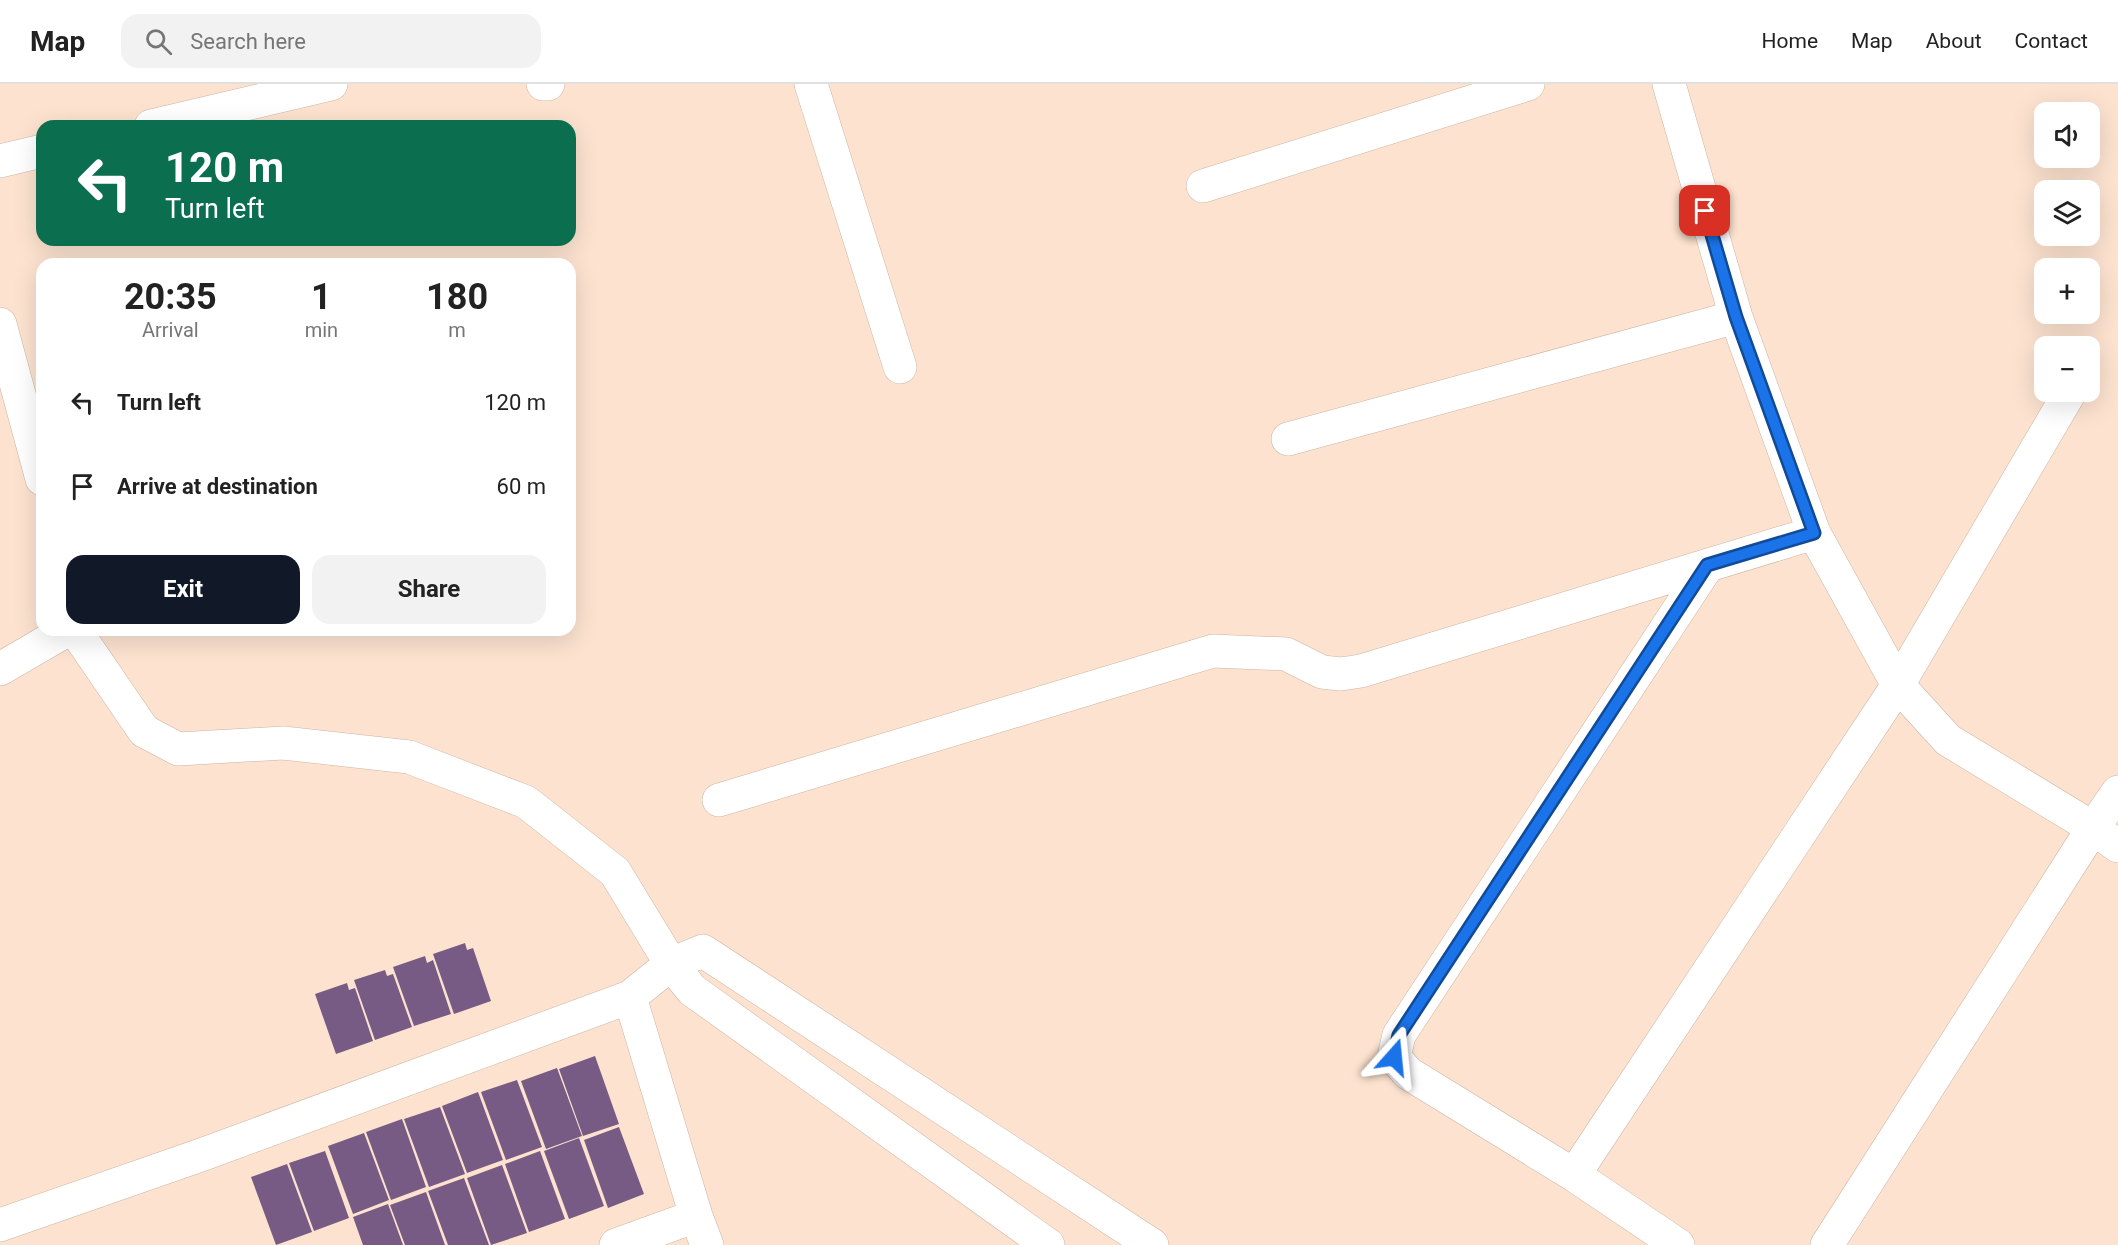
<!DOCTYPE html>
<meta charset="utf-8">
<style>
:root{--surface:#fff;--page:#f2f2f2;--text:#222;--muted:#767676;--line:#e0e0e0;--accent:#111827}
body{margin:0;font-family:Roboto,sans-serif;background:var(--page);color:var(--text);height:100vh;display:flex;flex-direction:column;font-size:22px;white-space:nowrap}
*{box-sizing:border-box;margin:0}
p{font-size:20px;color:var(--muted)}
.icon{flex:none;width:33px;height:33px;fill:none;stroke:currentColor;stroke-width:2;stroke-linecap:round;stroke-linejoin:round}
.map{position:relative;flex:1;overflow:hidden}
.side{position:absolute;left:36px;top:174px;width:540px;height:378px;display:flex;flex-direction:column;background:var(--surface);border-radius:18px;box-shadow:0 6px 24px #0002}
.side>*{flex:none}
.guide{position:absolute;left:36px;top:36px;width:540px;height:126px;border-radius:18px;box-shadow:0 6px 24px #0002;background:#0b6e4f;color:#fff;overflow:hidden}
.controls{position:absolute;left:2034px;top:18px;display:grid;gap:12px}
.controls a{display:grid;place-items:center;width:66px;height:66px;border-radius:12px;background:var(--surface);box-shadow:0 6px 24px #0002;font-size:30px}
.pin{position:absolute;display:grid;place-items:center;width:51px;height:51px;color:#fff;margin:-26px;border-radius:12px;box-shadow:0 3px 9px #0006}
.me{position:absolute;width:66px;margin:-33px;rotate:18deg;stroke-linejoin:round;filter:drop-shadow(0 0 4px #0008)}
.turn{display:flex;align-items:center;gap:21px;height:126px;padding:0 30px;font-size:27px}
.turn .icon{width:78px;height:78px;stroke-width:2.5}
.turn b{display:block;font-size:42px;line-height:51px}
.eta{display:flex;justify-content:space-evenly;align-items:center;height:102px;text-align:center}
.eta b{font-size:36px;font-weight:700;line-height:42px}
.button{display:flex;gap:12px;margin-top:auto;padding:12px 30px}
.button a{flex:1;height:69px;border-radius:18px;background:var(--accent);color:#fff;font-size:24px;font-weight:700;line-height:69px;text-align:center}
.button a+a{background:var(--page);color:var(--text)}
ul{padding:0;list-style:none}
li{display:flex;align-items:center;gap:18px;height:84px;padding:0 30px}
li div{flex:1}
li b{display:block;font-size:22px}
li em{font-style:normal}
header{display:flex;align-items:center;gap:36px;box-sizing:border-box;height:84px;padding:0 30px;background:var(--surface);border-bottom:2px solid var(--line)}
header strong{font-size:28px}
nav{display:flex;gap:33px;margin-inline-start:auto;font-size:21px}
.search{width:420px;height:54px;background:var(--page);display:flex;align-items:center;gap:15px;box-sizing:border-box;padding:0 21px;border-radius:18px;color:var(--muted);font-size:22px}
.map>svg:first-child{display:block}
</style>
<header>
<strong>Map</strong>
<div class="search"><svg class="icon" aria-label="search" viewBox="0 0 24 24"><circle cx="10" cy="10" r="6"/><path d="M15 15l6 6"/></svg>Search here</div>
<nav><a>Home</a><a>Map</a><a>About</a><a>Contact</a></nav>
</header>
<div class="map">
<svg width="2118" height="1161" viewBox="0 0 2118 1161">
<rect width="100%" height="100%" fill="#fce2cf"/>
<path fill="#785b84" d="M465,859L467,866L473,864L491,917L454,930L433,870Z
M425,872L427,879L433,876L451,930L414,942L393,883Z
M385,886L387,892L393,890L412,943L375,956L354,896Z
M347,899L349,906L355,904L373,957L336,970L315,910Z
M595,972L619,1040L583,1052L559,985Z
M557,984L582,1052L546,1065L521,997Z
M517,996L542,1063L506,1076L481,1008Z
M478,1008L503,1076L467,1089L442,1022Z
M440,1023L465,1090L429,1103L404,1035Z
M402,1035L426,1103L391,1116L366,1048Z
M619,1043L644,1110L608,1124L584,1056Z
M364,1049L389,1116L353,1130L328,1062Z
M579,1054L604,1122L569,1135L544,1067Z
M325,1067L349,1134L314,1147L289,1079Z
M540,1067L565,1135L529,1148L505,1080Z
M287,1080L312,1148L276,1161L251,1093Z
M502,1081L527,1149L491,1161L467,1094Z
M464,1094L489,1161H448L428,1107Z
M426,1108L445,1161H405L390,1121Z
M388,1120L403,1161H363L353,1133Z"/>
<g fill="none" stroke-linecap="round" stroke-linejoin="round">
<defs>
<path id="minor" d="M543,0H548
M811,0L900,283
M1669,0L1736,233L1814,449L1898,601L1948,656L2093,744L2118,762
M151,42L331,0
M0,77L42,67
M1203,102L1528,0
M0,240L42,395
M1288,355L1736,233
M75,546L144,647L178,665L283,659L409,673L526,718L615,788L671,880L703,867L1152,1161
M0,585L67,546
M719,716L1213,567L1286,570L1322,588L1341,590L1361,587L1814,449
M630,913L696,1132L707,1161
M1574,1091L1898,601L2070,308
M0,1141L201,1071L630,913L671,880L692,906L1048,1161
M616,1161L696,1132
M1678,1161L1574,1091L1408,989L1394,973L1399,951L1708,481
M1827,1161L2093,744L2118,708"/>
</defs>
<use href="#minor" stroke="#cdb5a3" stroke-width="34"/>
<use href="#minor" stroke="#fff" stroke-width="33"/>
</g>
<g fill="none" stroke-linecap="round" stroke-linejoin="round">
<defs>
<path id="route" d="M1394,973L1399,951L1707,481L1814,449L1736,233L1705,127"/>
</defs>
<use href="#route" stroke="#114b97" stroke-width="15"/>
<use href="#route" stroke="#1a73e8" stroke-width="10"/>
</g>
</svg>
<div class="controls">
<a><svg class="icon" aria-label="sound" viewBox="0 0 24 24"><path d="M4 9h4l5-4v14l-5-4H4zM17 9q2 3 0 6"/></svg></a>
<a><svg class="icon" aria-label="layers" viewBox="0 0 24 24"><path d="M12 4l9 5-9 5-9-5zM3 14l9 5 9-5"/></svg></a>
<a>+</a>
<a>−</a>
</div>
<div class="pin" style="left:1705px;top:127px;background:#d93025"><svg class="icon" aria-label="arrive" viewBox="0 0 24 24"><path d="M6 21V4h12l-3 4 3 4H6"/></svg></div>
<svg class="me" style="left:1394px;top:973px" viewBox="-20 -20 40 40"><path d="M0-17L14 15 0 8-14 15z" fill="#1a73e8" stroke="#fff" stroke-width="4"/></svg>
<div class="guide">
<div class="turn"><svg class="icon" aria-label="left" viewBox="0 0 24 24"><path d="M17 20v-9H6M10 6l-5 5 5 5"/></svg><div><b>120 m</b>Turn left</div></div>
</div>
<section class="side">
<div class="eta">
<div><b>20:35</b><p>Arrival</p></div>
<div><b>1</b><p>min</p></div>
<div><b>180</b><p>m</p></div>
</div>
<ul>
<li><svg class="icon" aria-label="left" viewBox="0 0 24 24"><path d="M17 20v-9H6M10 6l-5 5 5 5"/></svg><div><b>Turn left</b></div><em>120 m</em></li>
<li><svg class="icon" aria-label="arrive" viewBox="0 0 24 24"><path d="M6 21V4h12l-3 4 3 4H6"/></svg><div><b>Arrive at destination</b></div><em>60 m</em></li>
</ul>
<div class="button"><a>Exit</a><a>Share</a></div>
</section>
</div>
